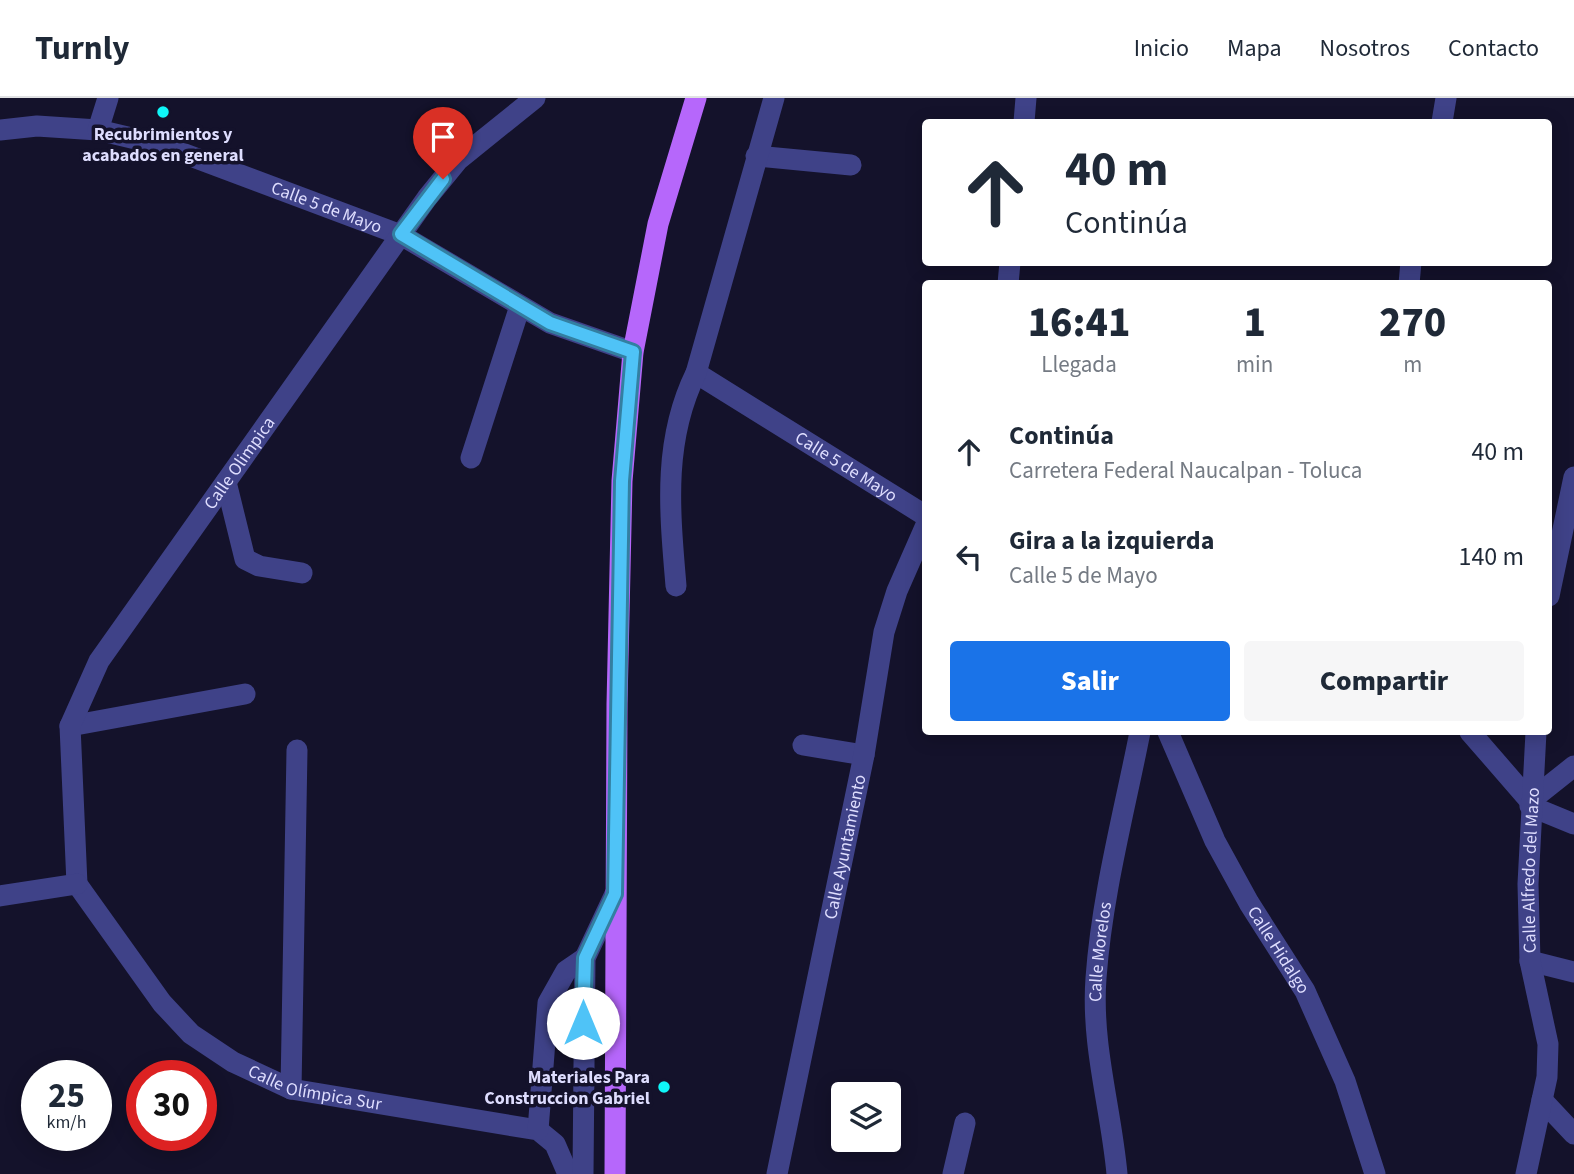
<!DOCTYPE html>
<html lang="es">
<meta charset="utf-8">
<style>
:root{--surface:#fff;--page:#f6f6f7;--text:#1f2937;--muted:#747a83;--line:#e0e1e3;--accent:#1a73e8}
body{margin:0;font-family:"Source Sans 3",sans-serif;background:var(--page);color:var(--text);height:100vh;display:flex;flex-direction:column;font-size:26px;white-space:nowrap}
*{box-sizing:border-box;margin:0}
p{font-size:23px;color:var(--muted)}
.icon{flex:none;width:38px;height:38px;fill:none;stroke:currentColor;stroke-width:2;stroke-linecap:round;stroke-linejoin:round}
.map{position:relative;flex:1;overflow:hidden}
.panel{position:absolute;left:922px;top:182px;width:630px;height:455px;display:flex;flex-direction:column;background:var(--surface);border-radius:7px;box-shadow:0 4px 18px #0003}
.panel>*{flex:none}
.top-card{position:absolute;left:922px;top:21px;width:630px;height:147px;border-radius:7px;box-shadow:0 4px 18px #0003;background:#fff;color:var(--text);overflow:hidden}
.controls{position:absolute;left:831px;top:984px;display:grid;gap:14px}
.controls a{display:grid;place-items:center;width:70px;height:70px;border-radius:7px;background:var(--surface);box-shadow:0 4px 18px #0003;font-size:35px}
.speed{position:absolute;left:21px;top:962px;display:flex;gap:14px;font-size:35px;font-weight:700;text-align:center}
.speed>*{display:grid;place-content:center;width:91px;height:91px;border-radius:50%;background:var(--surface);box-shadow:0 4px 18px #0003;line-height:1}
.speed small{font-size:18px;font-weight:400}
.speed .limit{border:10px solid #d22;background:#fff;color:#111}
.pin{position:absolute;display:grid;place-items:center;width:60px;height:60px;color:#fff;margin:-72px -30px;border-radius:50% 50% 50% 0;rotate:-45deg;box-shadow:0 0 7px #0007}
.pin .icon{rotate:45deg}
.me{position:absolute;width:77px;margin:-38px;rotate:0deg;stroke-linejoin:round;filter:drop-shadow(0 0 5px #0008)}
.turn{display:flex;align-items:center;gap:24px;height:147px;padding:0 28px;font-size:32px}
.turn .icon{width:91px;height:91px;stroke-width:2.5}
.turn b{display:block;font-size:49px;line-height:60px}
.eta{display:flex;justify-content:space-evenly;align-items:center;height:119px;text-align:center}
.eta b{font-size:42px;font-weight:800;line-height:49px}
.cta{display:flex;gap:14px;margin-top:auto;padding:14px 28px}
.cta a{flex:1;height:80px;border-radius:7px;background:var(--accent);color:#fff;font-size:28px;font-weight:800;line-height:80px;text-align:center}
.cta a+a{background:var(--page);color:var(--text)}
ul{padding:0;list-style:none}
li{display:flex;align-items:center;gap:21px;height:105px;padding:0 28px}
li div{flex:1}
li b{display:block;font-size:26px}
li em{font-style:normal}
header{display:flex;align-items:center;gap:42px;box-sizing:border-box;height:98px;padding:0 35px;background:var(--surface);border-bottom:2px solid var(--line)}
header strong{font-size:33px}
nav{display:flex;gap:38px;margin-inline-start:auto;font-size:24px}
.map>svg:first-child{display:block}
</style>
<header>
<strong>Turnly</strong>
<nav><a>Inicio</a><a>Mapa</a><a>Nosotros</a><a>Contacto</a></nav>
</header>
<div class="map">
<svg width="1574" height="1076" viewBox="0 0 1574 1076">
<rect width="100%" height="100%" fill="#14122b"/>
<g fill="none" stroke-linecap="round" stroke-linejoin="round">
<g stroke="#3f4288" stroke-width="21">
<path d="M1024,24L1026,0"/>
<path d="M1442,24L1446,0"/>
<path id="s1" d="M0,32L37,28L98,32L161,47L401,137L550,225L633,254"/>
<path d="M98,32L108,0"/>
<path d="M756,58L851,67"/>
<path d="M1008,186L1010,164"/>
<path d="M1409,186L1411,164"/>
<path id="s2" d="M696,275L926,418"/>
<path d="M471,360L520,208"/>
<path d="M226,384L245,461L259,468L302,475"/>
<path d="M676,488C670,415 662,344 696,275L774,0"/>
<path d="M1549,498L1574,379"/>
<path d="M70,628L245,596"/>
<path id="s3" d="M1168,634L1215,743L1249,805L1305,893L1345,983L1375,1076"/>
<path d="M1470,634L1530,703L1574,668"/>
<path d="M803,647L864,657"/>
<path d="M1530,708L1574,726"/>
<path id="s4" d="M77,786L70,628L99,563L427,100L458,62L535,0"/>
<path id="s5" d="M77,786L162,905L191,936L233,964L291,991L538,1032L555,1046L568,1076"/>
<path d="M0,798L77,786"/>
<path d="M1530,863L1574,874"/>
<path d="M291,991L297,652"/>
<path d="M1542,1002L1574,1036"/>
<path d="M538,1032L548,905L566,873L585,860"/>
<path d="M583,1076L585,860L615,796"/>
<path id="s6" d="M777,1076L864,657L884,534L897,493L926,427"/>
<path d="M953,1076L965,1025"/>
<path id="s7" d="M1117,1076C1111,1010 1091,947 1096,880C1102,797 1124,715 1140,634"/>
<path id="s8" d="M1526,1076L1547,979L1548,946L1530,863L1528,786L1536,634"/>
</g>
<path stroke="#b667fb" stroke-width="21" d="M615,1076L617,606L622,383L633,254L658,126L696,0"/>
</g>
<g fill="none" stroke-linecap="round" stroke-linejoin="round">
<defs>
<path id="route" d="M443,81L401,136L550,225L633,254L622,383L615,796L585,860L583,925"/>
</defs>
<use href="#route" stroke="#337fa1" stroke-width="18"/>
<use href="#route" stroke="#4fc3f7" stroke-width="12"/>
</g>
<g fill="#0ff6f8" stroke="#14122b" stroke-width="2.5">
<circle cx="163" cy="14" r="7"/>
<circle cx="664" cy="989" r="7"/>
</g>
<g text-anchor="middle" stroke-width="7" stroke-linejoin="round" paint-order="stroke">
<g font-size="18" font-weight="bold" fill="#deddfe" stroke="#14122b">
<text x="163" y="42">Recubrimientos y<tspan x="163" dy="21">acabados en general</tspan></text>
<text x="650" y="985" text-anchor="end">Materiales Para<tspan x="650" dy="21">Construccion Gabriel</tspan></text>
</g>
<g font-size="18" fill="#deddfe" stroke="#14122b">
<text dy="6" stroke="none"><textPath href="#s1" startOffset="340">Calle 5 de Mayo</textPath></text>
<text dy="6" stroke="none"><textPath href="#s4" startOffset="472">Calle Olimpica</textPath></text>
<text dy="6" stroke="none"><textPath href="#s2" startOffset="177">Calle 5 de Mayo</textPath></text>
<text dy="6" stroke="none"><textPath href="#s6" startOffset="334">Calle Ayuntamiento</textPath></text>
<text dy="6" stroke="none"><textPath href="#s8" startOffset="308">Calle Alfredo del Mazo</textPath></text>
<text dy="6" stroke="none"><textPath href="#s3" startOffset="245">Calle Hidalgo</textPath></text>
<text dy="6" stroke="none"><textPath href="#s7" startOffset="224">Calle Morelos</textPath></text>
<text dy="6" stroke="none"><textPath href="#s5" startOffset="326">Calle Olímpica Sur</textPath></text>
</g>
</g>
</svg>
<div class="controls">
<a><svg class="icon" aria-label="layers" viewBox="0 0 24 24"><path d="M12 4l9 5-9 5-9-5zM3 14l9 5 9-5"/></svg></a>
</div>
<div class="speed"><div>25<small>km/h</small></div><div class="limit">30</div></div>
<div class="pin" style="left:443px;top:81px;background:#d93025"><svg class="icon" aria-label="arrive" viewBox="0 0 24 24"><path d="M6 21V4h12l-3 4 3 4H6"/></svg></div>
<svg class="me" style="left:583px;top:925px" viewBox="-20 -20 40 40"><circle r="19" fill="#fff"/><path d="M0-13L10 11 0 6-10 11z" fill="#4fc3f7"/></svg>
<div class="top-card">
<div class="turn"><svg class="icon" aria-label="ahead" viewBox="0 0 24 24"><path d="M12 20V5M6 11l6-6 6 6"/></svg><div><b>40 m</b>Continúa</div></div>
</div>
<section class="panel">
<div class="eta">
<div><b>16:41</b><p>Llegada</p></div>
<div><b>1</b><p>min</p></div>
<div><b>270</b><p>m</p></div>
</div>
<ul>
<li><svg class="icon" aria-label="ahead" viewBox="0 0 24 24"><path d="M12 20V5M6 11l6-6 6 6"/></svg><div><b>Continúa</b><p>Carretera Federal Naucalpan - Toluca</p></div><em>40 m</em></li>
<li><svg class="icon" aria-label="left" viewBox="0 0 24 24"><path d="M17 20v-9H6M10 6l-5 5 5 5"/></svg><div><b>Gira a la izquierda</b><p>Calle 5 de Mayo</p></div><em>140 m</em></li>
</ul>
<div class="cta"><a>Salir</a><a>Compartir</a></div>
</section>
</div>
